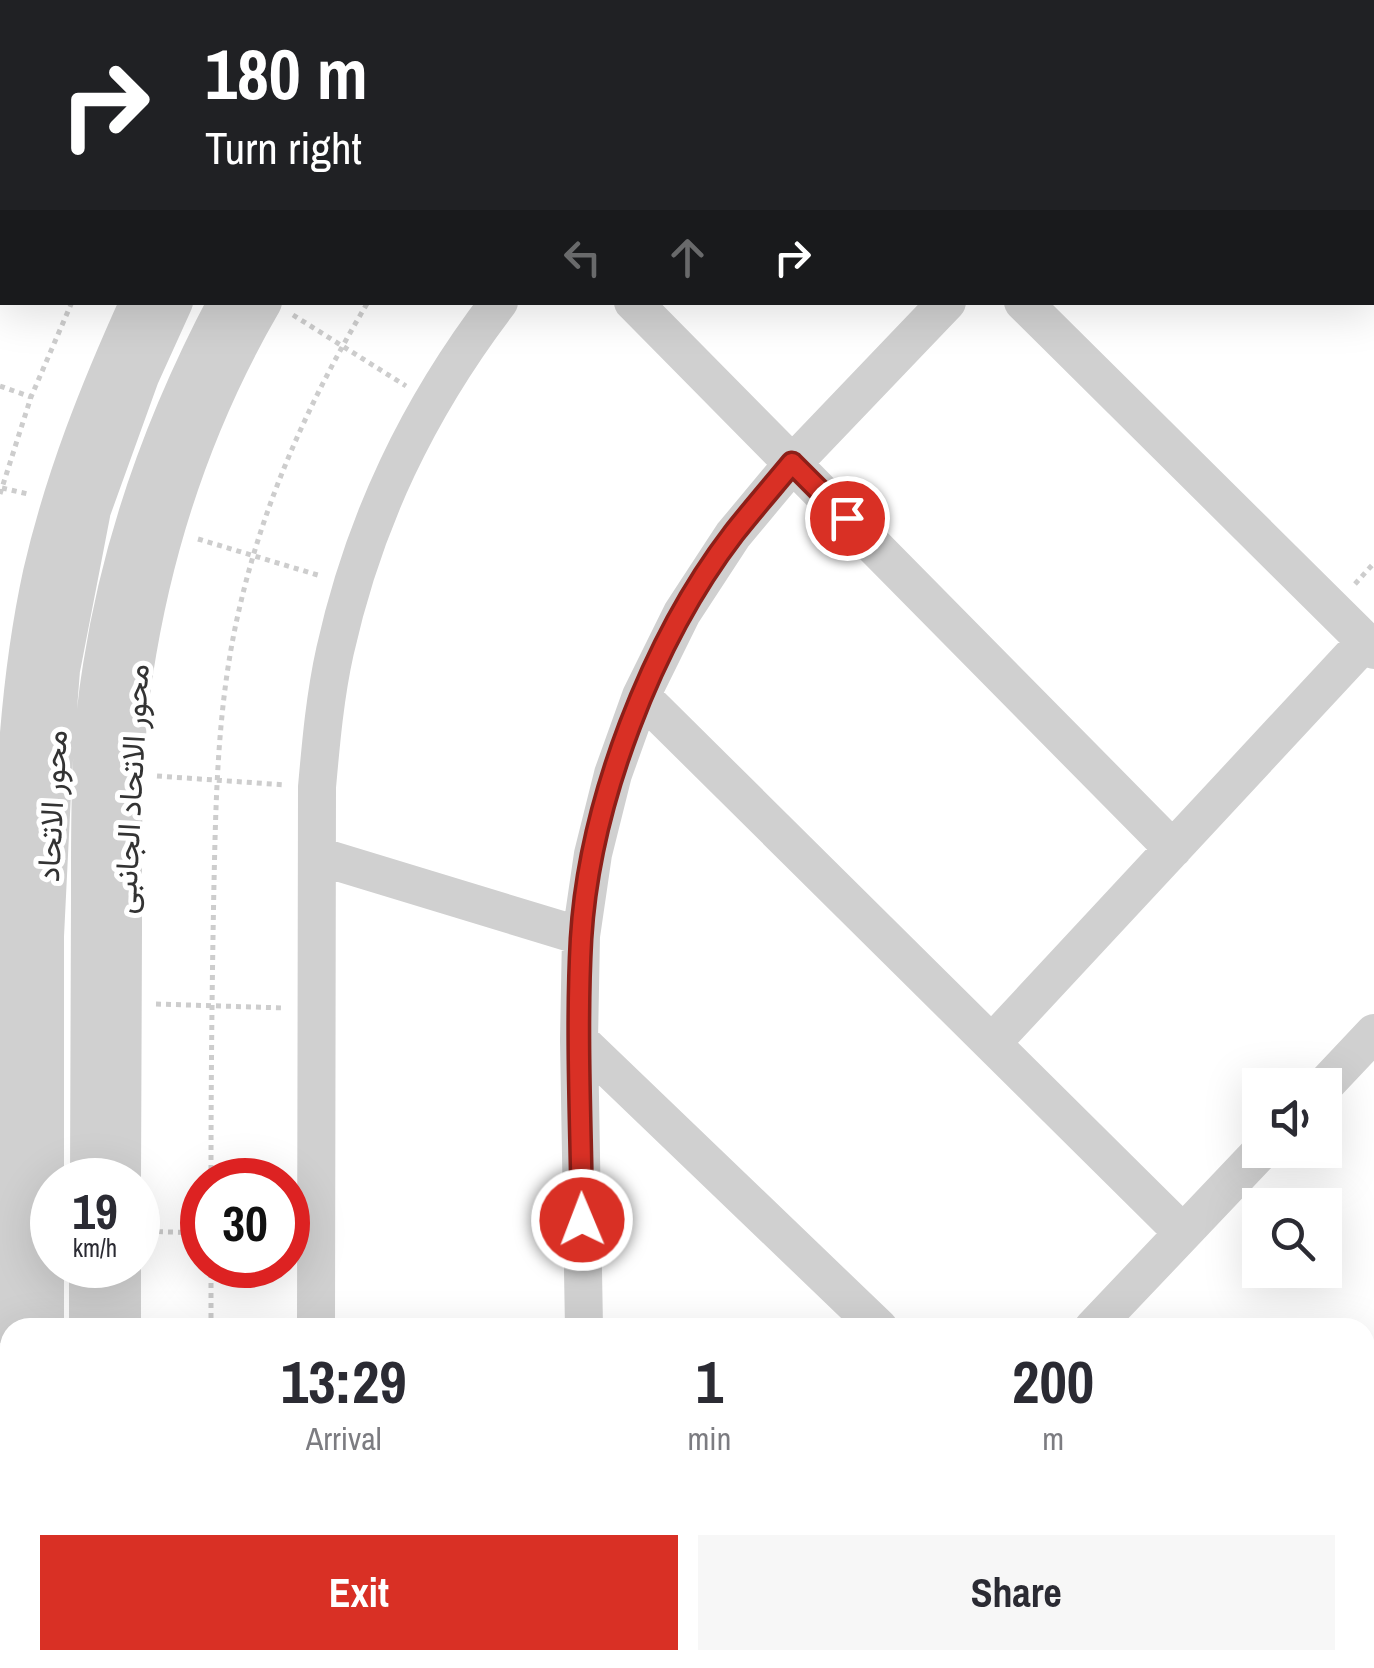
<!DOCTYPE html>
<meta charset="utf-8">
<style>
:root{--surface:#fff;--page:#f7f7f7;--text:#2b2b33;--muted:#7c7c81;--accent:#d93025}
body{margin:0;font-family:"Archivo Narrow",Vazirmatn,sans-serif;background:var(--page);color:var(--text);height:100vh;display:flex;flex-direction:column;font-size:38px;white-space:nowrap}
*{box-sizing:border-box;margin:0}
p{font-size:32px;color:var(--muted)}
.icon{flex:none;width:55px;height:55px;fill:none;stroke:currentColor;stroke-width:2;stroke-linecap:round;stroke-linejoin:round}
.map{position:relative;flex:1;overflow:hidden}
.side{position:absolute;left:0px;top:1318px;width:1375px;height:352px;display:flex;flex-direction:column;background:var(--surface);border-radius:30px 30px 0 0;box-shadow:0 10px 40px #0002}
.side>*{flex:none}
.banner{position:absolute;left:0px;top:0px;width:1375px;height:305px;box-shadow:0 10px 40px #0002;background:#202124;color:#fff;overflow:hidden}
.buttons{position:absolute;left:1242px;top:1068px;display:grid;gap:20px}
.buttons a{display:grid;place-items:center;width:100px;height:100px;border-radius:0px;background:var(--surface);box-shadow:0 10px 40px #0002;font-size:50px}
.speed{position:absolute;left:30px;top:1158px;display:flex;gap:20px;font-size:50px;font-weight:700;text-align:center}
.speed>*{display:grid;place-content:center;width:130px;height:130px;border-radius:50%;background:var(--surface);box-shadow:0 10px 40px #0002;line-height:1}
.speed small{font-size:25px;font-weight:400}
.speed .limit{border:15px solid #d22;background:#fff;color:#111}
.pin{position:absolute;display:grid;place-items:center;width:85px;height:85px;color:#fff;margin:-42px;border:5px solid #fff;border-radius:50%;box-shadow:0 2px 10px #0007}
.me{position:absolute;width:110px;margin:-55px;rotate:359deg;stroke-linejoin:round;filter:drop-shadow(0 0 8px #0008)}
.turn{display:flex;align-items:center;gap:35px;height:210px;padding:0 40px;font-size:45px}
.turn .icon{width:130px;height:130px;stroke-width:2.5}
.turn b{display:block;font-size:70px;line-height:85px}
.lanes{display:flex;align-items:center;height:95px;padding:0 40px;background:#0003;justify-content:center;gap:50px;direction:ltr}
.lanes .off{opacity:.35}
.eta{display:flex;justify-content:space-evenly;align-items:center;height:170px;text-align:center}
.eta b{font-size:60px;font-weight:700;line-height:70px}
.cta{display:flex;gap:20px;margin-top:auto;padding:20px 40px}
.cta a{flex:1;height:115px;border-radius:0px;background:var(--accent);color:#fff;font-size:40px;font-weight:700;line-height:115px;text-align:center}
.cta a+a{background:var(--page);color:var(--text)}
.map>svg:first-child{display:block}
</style>
<div class="map">
<svg width="1374" height="1668" viewBox="0 0 1374 1668">
<rect width="100%" height="100%" fill="#fff"/>
<g fill="none" stroke-linecap="round" stroke-linejoin="round">
<path stroke="#cdcdcd" stroke-width="5" stroke-dasharray="5 5" stroke-linecap="butt" d="M218,0L220,2
M632,0L634,2
M293,315L406,386
M0,386L31,397
M2,488L28,494
M0,494L31,397L72,302
M198,539L321,576
M1355,584L1374,563
M157,776L286,785
M156,1004L285,1008
M211,1180C211,1081 212,982 214,883C216,791 218,700 239,610C264,500 310,399 368,302
M138,1231L202,1233
M211,1328V1265
M208,1668V1660"/>
<path stroke="#d0d0d0" stroke-width="38" d="M1118,0L1120,2
M80,2L81,0
M353,2L356,0
M402,2L404,0
M458,2L460,0
M508,2L510,0
M788,2L790,0
M1202,2L1205,0
M0,134L2,130
M1372,255L1374,257
M633,302L1173,849
M1023,302L1374,650
M641,696L1183,1233
M318,856L581,936
M579,1040L879,1328
M992,1043L1365,642
M1325,1085L1374,1033
M89,1180C89,1087 90,993 90,900C90,821 89,743 102,666C122,537 166,417 227,302
M122,1180C122,1097 123,1013 123,930C123,844 121,758 134,673C154,542 196,417 263,302
M12,1328C11,1211 12,1095 12,979C12,843 13,706 42,573C64,478 99,390 139,302
M45,1328V936L53,773L61,670L92,510L140,377L174,302
M88,1328V1265
M122,1328V1265
M316,1328L317,787C321,742 325,696 335,651C364,521 418,408 499,302
M584,1328L579,1040L581,936L593,854L613,774L641,696L682,613L733,535L793,463L947,302
M1093,1328L1262,1150
M589,1660V1668
M12,1668V1660
M43,1668L44,1660
M86,1668V1660
M121,1668V1660
M316,1668V1660
M769,1668L776,1660"/>
<path stroke="#ababab" stroke-width="48" d="M1365,1443L1374,1433
M1149,1668L1157,1660"/>
</g>
<g fill="none" stroke-linecap="round" stroke-linejoin="round">
<defs>
<path id="route" d="M582,1220C581,1126 576,1032 581,939C589,804 652,640 734,533C753,509 773,486 792,463L847,518"/>
</defs>
<use href="#route" stroke="#8d1f18" stroke-width="25"/>
<use href="#route" stroke="#d93025" stroke-width="18"/>
</g>
<g text-anchor="middle" stroke-width="10" stroke-linejoin="round" paint-order="stroke">
<g font-size="32" fill="#333" stroke="#fff">
<text transform="translate(131 789) rotate(-87)" y="11">محور الاتحاد الجانبى</text>
<text transform="translate(52 806) rotate(-87)" y="11">محور الاتحاد</text>
</g>
</g>
</svg>
<div class="buttons">
<a><svg class="icon" aria-label="sound" viewBox="0 0 24 24"><path d="M4 9h4l5-4v14l-5-4H4zM17 9q2 3 0 6"/></svg></a>
<a><svg class="icon" aria-label="search" viewBox="0 0 24 24"><circle cx="10" cy="10" r="6"/><path d="M15 15l6 6"/></svg></a>
</div>
<div class="speed"><div>19<small>km/h</small></div><div class="limit">30</div></div>
<div class="pin" style="left:847px;top:518px;background:#d93025"><svg class="icon" aria-label="arrive" viewBox="0 0 24 24"><path d="M6 21V4h12l-3 4 3 4H6"/></svg></div>
<svg class="me" style="left:582px;top:1220px" viewBox="-20 -20 40 40"><circle r="17" fill="#d93025" stroke="#fff" stroke-width="3"/><path d="M0-11L8 9 0 5-8 9z" fill="#fff"/></svg>
<div class="banner">
<div class="turn"><svg class="icon" aria-label="right" viewBox="0 0 24 24"><path d="M7 20v-9h11M14 6l5 5-5 5"/></svg><div><b>180 m</b>Turn right</div></div>
<div class="lanes"><svg class="icon off" aria-label="left" viewBox="0 0 24 24"><path d="M17 20v-9H6M10 6l-5 5 5 5"/></svg><svg class="icon off" aria-label="ahead" viewBox="0 0 24 24"><path d="M12 20V5M6 11l6-6 6 6"/></svg><svg class="icon" aria-label="right" viewBox="0 0 24 24"><path d="M7 20v-9h11M14 6l5 5-5 5"/></svg></div>
</div>
<section class="side">
<div class="eta">
<div><b>13:29</b><p>Arrival</p></div>
<div><b>1</b><p>min</p></div>
<div><b>200</b><p>m</p></div>
</div>
<div class="cta"><a>Exit</a><a>Share</a></div>
</section>
</div>
